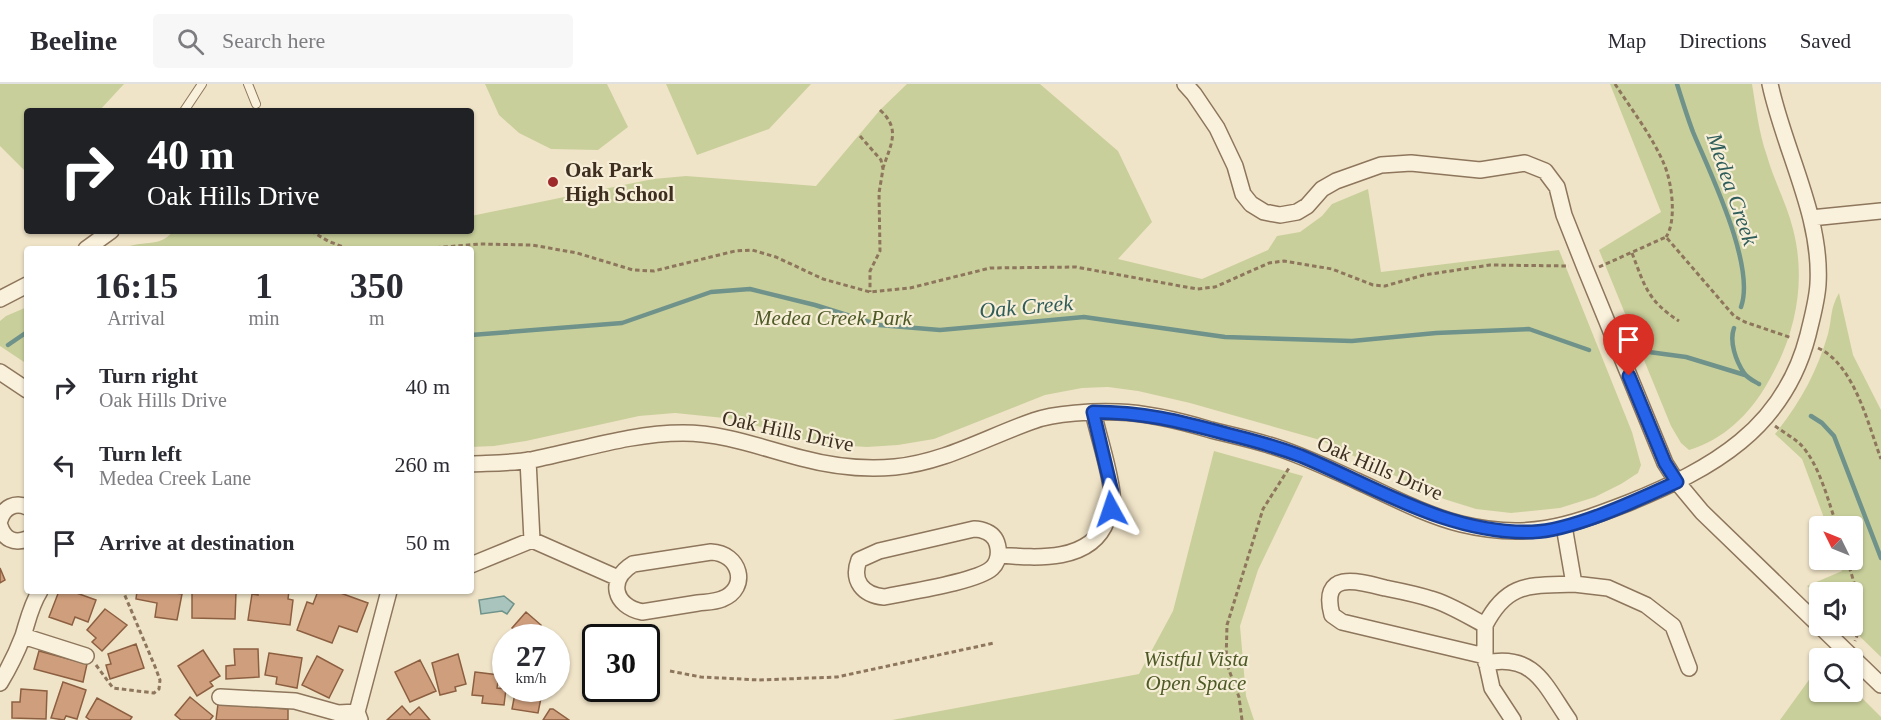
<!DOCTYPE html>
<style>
:root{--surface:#fff;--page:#f7f7f7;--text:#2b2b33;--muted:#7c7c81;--line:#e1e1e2}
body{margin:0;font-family:"Times New Roman",serif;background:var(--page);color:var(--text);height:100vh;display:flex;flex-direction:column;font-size:22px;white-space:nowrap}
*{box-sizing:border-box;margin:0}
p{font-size:20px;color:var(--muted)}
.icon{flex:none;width:33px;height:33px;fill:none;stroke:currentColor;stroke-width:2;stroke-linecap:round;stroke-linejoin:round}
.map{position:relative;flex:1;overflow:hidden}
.details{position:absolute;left:24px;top:162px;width:450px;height:348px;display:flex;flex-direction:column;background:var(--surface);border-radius:6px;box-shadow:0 2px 4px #0004}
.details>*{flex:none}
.banner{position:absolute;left:24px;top:24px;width:450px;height:126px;border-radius:6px;box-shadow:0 2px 4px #0004;background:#202124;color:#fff;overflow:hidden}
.needle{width:39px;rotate:313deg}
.tools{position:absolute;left:1809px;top:432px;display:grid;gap:12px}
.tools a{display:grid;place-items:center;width:54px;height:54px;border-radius:6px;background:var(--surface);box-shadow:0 2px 4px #0004;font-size:30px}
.speed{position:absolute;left:492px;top:540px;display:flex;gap:12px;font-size:30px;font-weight:700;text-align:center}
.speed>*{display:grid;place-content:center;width:78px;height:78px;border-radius:50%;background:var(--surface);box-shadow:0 2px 4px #0004;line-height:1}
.speed small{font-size:15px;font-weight:400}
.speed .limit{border:3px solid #111;border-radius:9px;background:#fff;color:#111}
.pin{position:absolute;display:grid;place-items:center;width:51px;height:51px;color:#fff;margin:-62px -26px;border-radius:50% 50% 50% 0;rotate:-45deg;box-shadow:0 0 6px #0007}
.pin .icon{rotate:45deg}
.me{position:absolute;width:66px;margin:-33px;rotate:355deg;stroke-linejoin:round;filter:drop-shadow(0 0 4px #0008)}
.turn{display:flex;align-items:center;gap:21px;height:126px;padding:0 24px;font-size:27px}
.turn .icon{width:78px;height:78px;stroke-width:2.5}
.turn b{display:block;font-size:42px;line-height:51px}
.eta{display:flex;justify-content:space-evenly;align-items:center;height:102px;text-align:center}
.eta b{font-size:36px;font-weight:800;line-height:42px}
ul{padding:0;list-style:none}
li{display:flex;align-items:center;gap:18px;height:78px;padding:0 24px}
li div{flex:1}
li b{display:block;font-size:22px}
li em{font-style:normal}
header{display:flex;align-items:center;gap:36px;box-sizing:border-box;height:84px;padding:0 30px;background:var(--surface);border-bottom:2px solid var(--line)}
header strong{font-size:28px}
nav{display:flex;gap:33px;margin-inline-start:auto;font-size:21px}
.search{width:420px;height:54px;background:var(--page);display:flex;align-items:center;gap:15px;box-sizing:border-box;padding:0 21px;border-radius:6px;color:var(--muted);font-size:22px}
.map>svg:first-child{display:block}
</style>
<header>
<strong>Beeline</strong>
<div class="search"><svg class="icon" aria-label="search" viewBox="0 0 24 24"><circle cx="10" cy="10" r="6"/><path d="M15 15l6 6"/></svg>Search here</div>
<nav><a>Map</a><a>Directions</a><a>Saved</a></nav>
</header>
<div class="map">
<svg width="1881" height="636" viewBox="0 0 1881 636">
<rect width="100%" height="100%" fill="#f0e4c8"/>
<path fill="#c9cf9b" d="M0,0H124L99,27H27V89L0,62Z
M485,0H607L628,43L598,66L551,65L519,49L499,31Z
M666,0H811L769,45L697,71Z
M907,0H1040L1118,67L1152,138L1118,175L1202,195L1268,166L1277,152L1300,148L1322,132L1332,120L1368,105L1381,188L1559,166L1632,348L1641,381L1638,389L1621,400L1595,413L1560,424L1511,429L1476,425L1444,415L1320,356L1190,319L1138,307L1108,303L1082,304L1045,311L934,355L898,361L867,363L835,361L804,356L734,335L675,329L639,332L526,357L494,362L471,363V165H124C139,155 160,165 173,147H471V132L653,95L686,92L816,102L880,26Z
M1610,0H1752C1756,24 1759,49 1767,72C1774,97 1787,120 1793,145C1807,199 1795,253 1767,300C1750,330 1723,356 1689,366L1681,359L1671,342L1599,166L1661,128Z
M1839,209L1853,271L1881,326V573L1849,542H1852V508H1820L1819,513L1807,502L1842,487L1838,476H1852V442H1827L1802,375L1775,350C1800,319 1817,288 1828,250C1832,235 1830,224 1839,209Z
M27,223V280L0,262V237L6,232Z
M1214,367L1303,392L1258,486L1240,542L1246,612L1254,636H892L1139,590L1173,527Z
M1819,582L1820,608H1852L1853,605L1881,633V636H1780Z"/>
<path fill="#a9c4bc" stroke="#6f938a" stroke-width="1.5" d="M504,512L514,520L507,530L502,527L481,530L479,516Z"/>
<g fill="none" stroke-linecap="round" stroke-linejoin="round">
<path stroke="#6f938a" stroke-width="4.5" d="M1677,0C1682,16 1687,32 1693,48C1710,89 1756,182 1741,223
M1734,244C1729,258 1736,277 1744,289C1747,294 1754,297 1759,300
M471,251L622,239L711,208L750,205L815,221L879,241L940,246L1084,233L1225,253L1352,257L1436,249L1529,245L1589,266
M8,261L27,248
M1649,268L1686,273L1745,291
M1811,332L1822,339L1834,352L1881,474"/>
</g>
<path fill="#cf9f7d" stroke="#8d5f41" stroke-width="1.5" d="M0,484L5,496L0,499Z
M59,507H71L96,516L88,538L75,533L72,541L49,533Z
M137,507H176V509L182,510L177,536L155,533L157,519L136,515Z
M196,507L236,508L235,535L192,534V509H196Z
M258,507H289L288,515L293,516L290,541L248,536L252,510L258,511Z
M318,507H335L368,519L357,548L339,542L332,559L297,546L307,518L313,520Z
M105,525L127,541L102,567L92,558L96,554L87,546Z
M526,528L541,541L531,554H524L512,544Z
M136,560L144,584L110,595L106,581L111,580L108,570Z
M234,565H258L259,593L226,595V582L235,581Z
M203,566L220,592L210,598L213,602L197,612L178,582Z
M39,567L87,580L83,598L34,585Z
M269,569L302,574L297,604L276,600L277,593L265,591Z
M458,570L466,600L455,603L456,607L440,611L432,579Z
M317,572L343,586L329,614L302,601Z
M420,576L436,607L410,618L395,588Z
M475,588L499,591L497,604L506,605L504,621L482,619L483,612L472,611Z
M63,598L86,606L77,635L66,632L64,636L51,634Z
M516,604H543L538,629L512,625Z
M21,605L47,607L46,635L12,634V618H20Z
M190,613L213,632L210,636H181L175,631Z
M97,614L132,633L130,636H90L86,633Z
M218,620L288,625V636H216Z
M402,622L410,631L419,623L430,636H387Z
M550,625H553L569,636H543Z"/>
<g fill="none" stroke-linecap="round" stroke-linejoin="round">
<defs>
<path id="lane" d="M248,0L256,20
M184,27L202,0"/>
<path id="street" d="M1185,0L1194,10L1217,44L1235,82L1243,110L1251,120L1264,128L1280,131L1297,128L1307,122L1322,105L1336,97L1381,81L1411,79L1480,86L1525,79L1545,87L1557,103L1564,131L1585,184L1665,379L1677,398L1702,428L1881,601
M1811,134L1881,127
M86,165L111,147
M0,215L27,201
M0,288L27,306
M528,376L532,456
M471,380C491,379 512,379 531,376C582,366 631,349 683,349C724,349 762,364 801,374C831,382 863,386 895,383C945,378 987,353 1033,337C1054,329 1095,327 1118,328C1150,329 1181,337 1211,346C1231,351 1250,355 1269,361C1300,370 1328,384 1357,397C1390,412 1425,431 1461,440C1527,456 1566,443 1628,419C1712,385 1784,345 1808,251C1812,234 1817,217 1818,200C1822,132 1784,66 1770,0
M0,436C4,423 15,418 27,423
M0,442C4,455 14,460 27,455
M1564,442L1574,500L1608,504L1646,521L1673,542L1689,584
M974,445C978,445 983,446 987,448C1000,454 1002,474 992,484C977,498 907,508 884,513C863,511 851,497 859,476L879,467Z
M532,456L618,494
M711,468C740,469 750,504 722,515C715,518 706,518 698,519C680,522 661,525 642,528C614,522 607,496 633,480Z
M999,471C1036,474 1091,479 1107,436C1111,427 1113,418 1112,409C1109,383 1099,354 1093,328
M471,481L532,456
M1485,541V572L1492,604L1513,636
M23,552L86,572
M1485,572L1342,538L1332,531C1320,486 1358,497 1385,504C1400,507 1416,510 1431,515C1449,520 1468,532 1485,541C1508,497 1530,502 1574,500
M1486,579C1535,569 1545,602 1569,636
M0,599C9,584 17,568 23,552C28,536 31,521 40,507
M220,613L295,617L338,629L357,628
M360,636L357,628L389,507"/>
</defs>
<use href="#lane" stroke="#8d765c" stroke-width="10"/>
<use href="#street" stroke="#8d765c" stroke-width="18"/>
<path stroke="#8d765c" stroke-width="3" stroke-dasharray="4.5 3" stroke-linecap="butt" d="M1615,0C1632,26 1652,52 1664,80C1672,98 1677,137 1666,153
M880,26C901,45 891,60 883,84
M860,52L881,76L883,85L879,109L880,167L870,187V208
M311,147L328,157L348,165
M421,165L480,160L532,161L577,169L633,186L654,187L735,167L752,166L776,173L823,195L870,208L910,204L990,184L1076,183L1197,205L1215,203L1269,179L1284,177L1332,185L1373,201L1385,202L1424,191L1490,181L1569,182
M1632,169C1645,203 1648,217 1679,237
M1599,183L1666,153L1734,232L1745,238L1792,254
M1818,264C1854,280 1868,340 1881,375
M1775,342C1783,348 1792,353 1799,359C1819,378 1828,417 1837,442
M1847,476C1855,501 1866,532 1855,557
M96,581L113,604L154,609L159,605L160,596L156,585L123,507
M670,587L701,593L759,596L837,593L994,559
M1242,636L1239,613L1226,578L1227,541L1263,425L1289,384"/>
<use href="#lane" stroke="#faf1dc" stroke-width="8"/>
<use href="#street" stroke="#faf1dc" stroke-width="15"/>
</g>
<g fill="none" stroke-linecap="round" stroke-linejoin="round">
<defs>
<path id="route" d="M1111,425L1112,408L1093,328C1143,328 1179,337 1227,350C1252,356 1277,363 1301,372C1376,403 1447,450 1532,448C1572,447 1640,415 1677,398L1665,379L1629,292"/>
</defs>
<use href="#route" stroke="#184099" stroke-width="15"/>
<use href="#route" stroke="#2563eb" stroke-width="10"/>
</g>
<circle fill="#9e2a2b" stroke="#f7eed8" stroke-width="2" cx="553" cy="98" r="6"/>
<g text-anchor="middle" stroke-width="4.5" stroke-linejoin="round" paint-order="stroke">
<g font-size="21" font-weight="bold" fill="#3d2e20" stroke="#f7eed8" text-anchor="start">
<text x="565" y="93">Oak Park<tspan x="565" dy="24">High School</tspan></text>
</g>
<g font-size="21" font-style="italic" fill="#4d5a26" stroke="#f7eed8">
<text x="833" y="241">Medea Creek Park</text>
<text x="1196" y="582">Wistful Vista<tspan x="1196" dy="24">Open Space</tspan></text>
</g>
<g font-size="21" fill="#3d2e20" stroke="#f7eed8">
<text transform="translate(788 347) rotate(12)" y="7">Oak Hills Drive</text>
<text transform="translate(1380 384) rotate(23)" y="7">Oak Hills Drive</text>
</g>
<g font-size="22" font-style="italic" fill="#2f5d5a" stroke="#f7eed8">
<text transform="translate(1733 105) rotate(71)" y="8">Medea Creek</text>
<text transform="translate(1026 222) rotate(-5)" y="8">Oak Creek</text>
</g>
</g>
</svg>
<div class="tools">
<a><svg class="needle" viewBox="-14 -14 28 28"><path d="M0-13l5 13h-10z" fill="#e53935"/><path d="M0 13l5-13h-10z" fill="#7c7c81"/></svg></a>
<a><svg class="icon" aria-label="sound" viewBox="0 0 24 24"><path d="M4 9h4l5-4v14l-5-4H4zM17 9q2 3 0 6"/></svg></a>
<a><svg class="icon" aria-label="search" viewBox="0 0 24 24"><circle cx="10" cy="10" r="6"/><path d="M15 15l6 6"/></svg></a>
</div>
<div class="speed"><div>27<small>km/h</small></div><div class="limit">30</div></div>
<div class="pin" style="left:1629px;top:292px;background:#d93025"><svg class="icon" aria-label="arrive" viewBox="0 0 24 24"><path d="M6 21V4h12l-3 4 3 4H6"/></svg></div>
<svg class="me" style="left:1111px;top:425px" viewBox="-20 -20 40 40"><path d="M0-17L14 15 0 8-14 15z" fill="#2563eb" stroke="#fff" stroke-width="4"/></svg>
<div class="banner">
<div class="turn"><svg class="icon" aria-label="right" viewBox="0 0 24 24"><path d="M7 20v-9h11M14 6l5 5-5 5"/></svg><div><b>40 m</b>Oak Hills Drive</div></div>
</div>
<section class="details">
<div class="eta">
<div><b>16:15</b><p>Arrival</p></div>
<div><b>1</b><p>min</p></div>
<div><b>350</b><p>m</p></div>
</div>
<ul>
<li><svg class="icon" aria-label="right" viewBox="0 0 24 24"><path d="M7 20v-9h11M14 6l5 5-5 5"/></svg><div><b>Turn right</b><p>Oak Hills Drive</p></div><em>40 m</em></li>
<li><svg class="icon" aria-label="left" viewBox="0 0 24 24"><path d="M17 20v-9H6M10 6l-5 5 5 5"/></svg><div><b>Turn left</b><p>Medea Creek Lane</p></div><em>260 m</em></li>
<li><svg class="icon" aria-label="arrive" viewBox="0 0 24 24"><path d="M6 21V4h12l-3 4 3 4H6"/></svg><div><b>Arrive at destination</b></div><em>50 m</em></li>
</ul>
</section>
</div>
